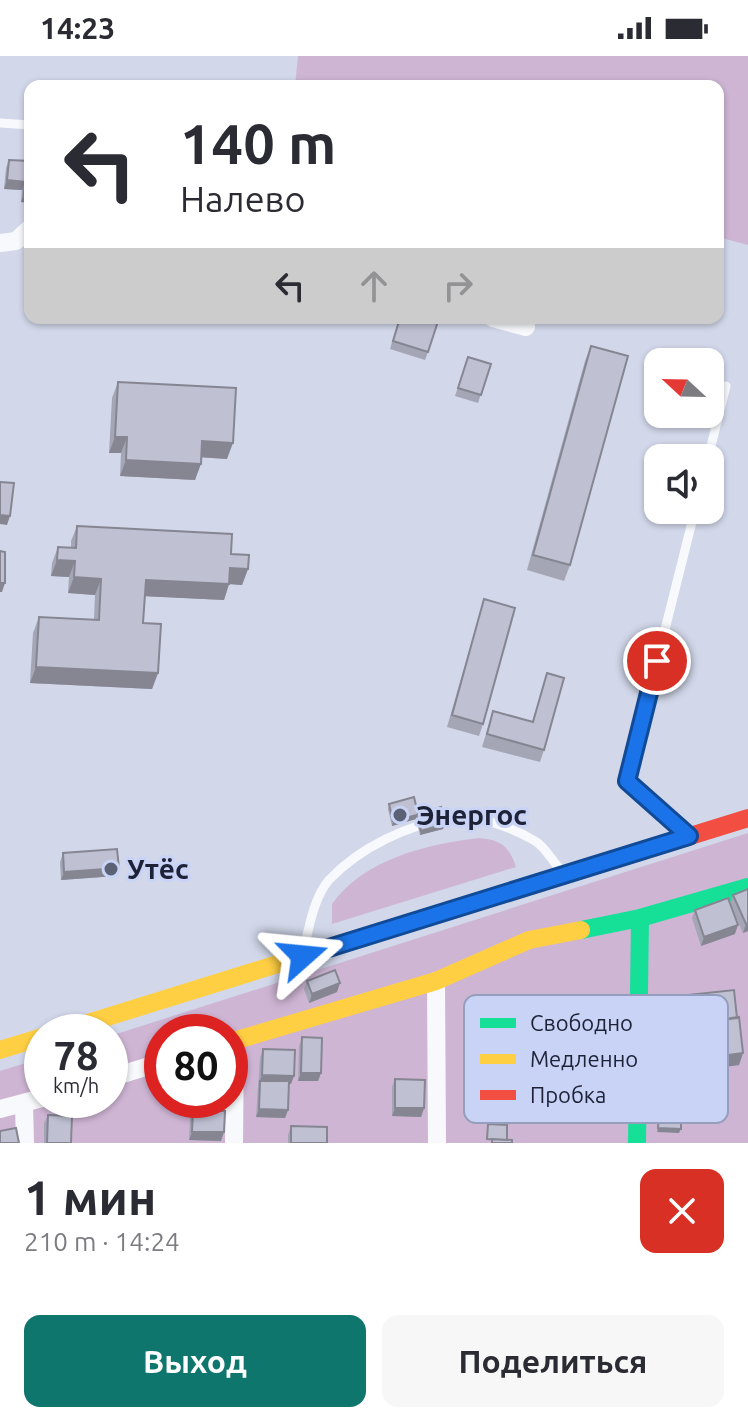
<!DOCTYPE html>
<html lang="ru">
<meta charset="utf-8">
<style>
:root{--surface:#fff;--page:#f7f7f7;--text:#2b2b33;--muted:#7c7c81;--accent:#0f766e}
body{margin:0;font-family:Ubuntu,sans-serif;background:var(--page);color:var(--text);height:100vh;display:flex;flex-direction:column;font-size:30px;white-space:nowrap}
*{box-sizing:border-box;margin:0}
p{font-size:26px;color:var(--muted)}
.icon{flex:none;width:44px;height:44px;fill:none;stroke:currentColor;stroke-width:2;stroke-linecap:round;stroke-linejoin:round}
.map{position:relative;height:1087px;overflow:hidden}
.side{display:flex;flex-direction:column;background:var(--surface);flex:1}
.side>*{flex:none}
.top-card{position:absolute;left:24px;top:24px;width:700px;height:244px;border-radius:16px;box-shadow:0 2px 6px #0004;background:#fff;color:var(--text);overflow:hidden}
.needle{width:52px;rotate:292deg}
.tools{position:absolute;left:644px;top:292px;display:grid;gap:16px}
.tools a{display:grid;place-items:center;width:80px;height:80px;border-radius:16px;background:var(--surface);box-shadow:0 2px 6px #0004;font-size:40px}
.speed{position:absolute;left:24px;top:958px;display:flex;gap:16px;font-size:40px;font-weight:700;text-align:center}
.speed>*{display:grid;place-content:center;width:104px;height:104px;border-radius:50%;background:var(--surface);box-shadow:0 2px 6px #0004;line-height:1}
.speed small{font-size:20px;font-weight:400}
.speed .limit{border:12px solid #d22;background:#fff;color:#111}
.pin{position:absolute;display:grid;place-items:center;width:68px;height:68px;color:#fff;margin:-34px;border:4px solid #fff;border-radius:50%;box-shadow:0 2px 8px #0007}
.me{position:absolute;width:88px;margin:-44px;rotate:72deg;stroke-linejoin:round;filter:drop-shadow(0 0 6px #0008)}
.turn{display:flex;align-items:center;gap:28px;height:168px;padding:0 24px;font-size:36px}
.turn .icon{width:104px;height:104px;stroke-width:2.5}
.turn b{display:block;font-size:56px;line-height:68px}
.lanes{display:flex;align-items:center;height:76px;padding:0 24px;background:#0003;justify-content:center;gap:40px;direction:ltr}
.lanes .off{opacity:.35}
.round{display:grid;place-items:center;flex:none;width:84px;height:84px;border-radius:16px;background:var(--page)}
.overview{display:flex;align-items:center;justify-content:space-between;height:136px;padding:0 24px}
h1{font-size:48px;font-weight:700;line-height:60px}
.cta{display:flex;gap:16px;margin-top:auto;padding:16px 24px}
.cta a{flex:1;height:92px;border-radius:16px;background:var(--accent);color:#fff;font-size:32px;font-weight:700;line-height:92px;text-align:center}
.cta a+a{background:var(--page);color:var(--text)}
.status{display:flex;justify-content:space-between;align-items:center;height:56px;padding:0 40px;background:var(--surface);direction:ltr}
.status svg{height:22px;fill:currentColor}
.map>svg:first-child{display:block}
</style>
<div class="status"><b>14:23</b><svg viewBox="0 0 49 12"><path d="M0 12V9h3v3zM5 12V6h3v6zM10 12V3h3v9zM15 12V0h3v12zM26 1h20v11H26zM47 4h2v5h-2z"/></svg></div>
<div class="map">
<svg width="748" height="1087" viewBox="0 0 748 1087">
<rect width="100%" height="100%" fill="#d2d8ea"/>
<path fill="#ceb5d4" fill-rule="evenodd" d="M298,0H748V189L718,181V30H295Z
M748,777V1087H0V1015L42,1002V1044H110V980ZM162,976H230V1044H162Z
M479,782C501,784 509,790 516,811L332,868V848C364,803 427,788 479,782Z"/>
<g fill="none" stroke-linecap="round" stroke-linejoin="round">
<path stroke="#f8f9fc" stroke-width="9" d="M0,67L30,69
M708,402L726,330
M683,775L627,725L695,454
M304,893C309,871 314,841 329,824C360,791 409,768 453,762C477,758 515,773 535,785C544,790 552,804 559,812"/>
<path stroke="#f8f9fc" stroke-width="18" d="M0,187L16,185L30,172
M493,262L526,271
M436,925L437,1087
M110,1022L162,1006
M24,1048L25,1087
M0,1053L42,1042
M234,1087L235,985"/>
<path stroke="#16e098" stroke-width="18" d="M581,874L640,862L748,831
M637,1087L640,862"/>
<path stroke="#ffcf43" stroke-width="18" d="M59,976L429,861
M230,986L436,925L529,884L581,874
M0,994L42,981"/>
<path stroke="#f24e42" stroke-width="18" d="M429,861L748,762"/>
</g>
<path fill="#a4a5b5" d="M9,104L30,105V147L21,146L22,134L4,133L6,112Z
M399,262L428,296L425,304L390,293Z
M591,290L570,509L564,525L527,514L585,305Z
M468,301L491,308L478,347L455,340Z
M118,326L227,403L201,401L195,424L120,420L121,397H109L112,342Z
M77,470L231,498L248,513L242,529L229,528L224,544L145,540L143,567L158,617L152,633L30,627L33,577L39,561L94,564L95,539L68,537L69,521L51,520L52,507L58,491L71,492V485Z
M484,543L483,668L479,680L447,671Z
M547,617L544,694L540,706L482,691L493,655L532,666Z
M389,748L418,758L445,768L443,773L420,779L416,763L392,770L388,753Z
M63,797L119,812L116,820L61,824L60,806Z
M748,833V875L743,877L730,848L733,839Z
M695,854L735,878L701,890L692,862Z
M307,925L337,936L309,947L304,933Z
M689,939L737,962L743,997L739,1009L694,1015L686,948Z
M302,981L321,1017L318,1025H298L299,990Z
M263,993L291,1028H289L288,1054L285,1062L256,1061L260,1002Z
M395,1023L424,1052L421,1061L392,1060V1031Z
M193,1054L221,1085L189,1084L190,1062Z
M48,1059L71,1087H44V1067Z
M291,1070L327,1087H288V1079Z"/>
<path fill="#868693" d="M7,124L25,126L22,134L4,133Z
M24,138H30V147L21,146Z
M115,381H127L121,397H109Z
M202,385L233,387L227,403L197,401Z
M126,404L201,408L195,424L120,420Z
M0,459L10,460L7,469L0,468Z
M57,504L75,505L69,521L51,520Z
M230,512L248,513L242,529L229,528L224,544L140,540L146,524Z
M74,521L101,523L95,539L68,537Z
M0,527H5L2,536H0Z
M36,611L158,617L152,633L30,627Z
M417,759L416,763L392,770L393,765Z
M445,768L443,773L420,779L421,775Z
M119,812L116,820L61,824L64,816Z
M746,868H748V875L743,877Z
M738,869L735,878L701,890L704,881Z
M340,927L337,936L309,947L312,938Z
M743,997L739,1009L694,1015L698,1003Z
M301,1017H321L318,1025H298Z
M262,1019L294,1020L291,1028L259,1027Z
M395,1052H424L421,1061L392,1060Z
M259,1053L288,1054L285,1062L256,1061Z
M658,1072L681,1073L679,1077L657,1076Z
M192,1076H224L221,1085L189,1084Z"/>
<path fill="#bfc0d2" stroke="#868693" stroke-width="2" d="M49,26L71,28L70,30H49Z
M9,104L30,105V138H24L25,126L7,124Z
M400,262H439L428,296L393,285Z
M591,290L628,300L570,509L533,499Z
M468,301L491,308L481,339L458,332Z
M118,326L236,332L233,387L202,385L201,408L126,404L127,381H115Z
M0,426L14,427L10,460L0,459Z
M77,470L232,478L231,498L249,499L248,513L230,512L229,528L146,524L143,567L161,568L158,617L36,611L39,561L99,564L101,523L74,521L75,505L57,504L58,491L76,492Z
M0,495L5,496V527H0Z
M484,543L515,552L483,668L452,659Z
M547,617L564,622L544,694L487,678L493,655L533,666Z
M414,741L418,758L441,751L445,768L421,775L417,759L393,765L389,748Z
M117,793L119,812L64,816L63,797Z
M748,833V868H746L733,839Z
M728,842L738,869L704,881L695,854Z
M335,914L340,927L312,938L307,925Z
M734,934L737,962L694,967L693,971L689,939Z
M739,961L743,997L698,1003L694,967Z
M302,981L322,982L321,1017H301Z
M263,993L295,994L294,1020L262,1019Z
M395,1023L425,1024L424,1052H395Z
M260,1025H289L288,1054L259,1053Z
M193,1054L225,1055L224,1076H192Z
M659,1057L681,1058V1073L658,1072Z
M48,1059L72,1060L71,1087H47Z
M488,1068L507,1069V1084L487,1083Z
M291,1070L327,1071V1087H291Z
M16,1072L19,1087H0V1075Z
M492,1083L512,1084V1087H492Z"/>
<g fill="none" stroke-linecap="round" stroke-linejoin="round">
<defs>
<path id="route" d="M303,900L689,780L627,725L657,605"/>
</defs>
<use href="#route" stroke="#114b97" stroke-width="20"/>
<use href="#route" stroke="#1a73e8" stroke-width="14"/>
</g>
<g fill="#5c6276" stroke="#c8d3f5" stroke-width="3">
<circle cx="400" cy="759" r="8"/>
<circle cx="111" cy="813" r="8"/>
</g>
<g text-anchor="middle" stroke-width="6" stroke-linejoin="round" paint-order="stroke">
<g font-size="28" font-weight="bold" fill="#1d2237" stroke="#c8d3f5" text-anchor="start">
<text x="416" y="769">Энергос</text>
<text x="127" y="823">Утёс</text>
</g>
</g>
<rect x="464" y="939" width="264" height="128" rx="12" fill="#c8d3f5" stroke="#959ebc" stroke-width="2"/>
<rect x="480" y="962" width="36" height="10" fill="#16e098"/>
<rect x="480" y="998" width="36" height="10" fill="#ffcf43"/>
<rect x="480" y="1034" width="36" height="10" fill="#f24e42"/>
<g font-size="22" fill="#1d2237">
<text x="530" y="975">Свободно</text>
<text x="530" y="1011">Медленно</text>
<text x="530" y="1047">Пробка</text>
</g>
</svg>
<div class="tools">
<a><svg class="needle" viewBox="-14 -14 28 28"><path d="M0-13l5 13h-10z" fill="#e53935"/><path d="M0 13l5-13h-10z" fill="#7c7c81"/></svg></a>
<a><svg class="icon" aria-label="sound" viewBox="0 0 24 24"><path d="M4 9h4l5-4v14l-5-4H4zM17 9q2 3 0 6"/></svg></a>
</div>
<div class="speed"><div>78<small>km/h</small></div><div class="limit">80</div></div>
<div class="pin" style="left:657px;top:605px;background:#d93025"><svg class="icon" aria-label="arrive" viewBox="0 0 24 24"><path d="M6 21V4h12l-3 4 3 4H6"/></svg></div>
<svg class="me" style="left:303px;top:900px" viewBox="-20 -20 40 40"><path d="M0-17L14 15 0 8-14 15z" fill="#1a73e8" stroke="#fff" stroke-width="4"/></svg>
<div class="top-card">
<div class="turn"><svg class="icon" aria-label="left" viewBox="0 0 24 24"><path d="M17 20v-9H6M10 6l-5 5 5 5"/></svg><div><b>140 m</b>Налево</div></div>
<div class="lanes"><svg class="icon" aria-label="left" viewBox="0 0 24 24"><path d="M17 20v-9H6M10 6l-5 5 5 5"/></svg><svg class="icon off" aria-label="ahead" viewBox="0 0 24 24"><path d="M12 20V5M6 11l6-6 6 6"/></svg><svg class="icon off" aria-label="right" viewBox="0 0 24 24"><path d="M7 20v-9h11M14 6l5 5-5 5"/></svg></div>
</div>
</div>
<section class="side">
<div class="overview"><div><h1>1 мин</h1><p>210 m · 14:24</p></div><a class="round" style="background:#d93025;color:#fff"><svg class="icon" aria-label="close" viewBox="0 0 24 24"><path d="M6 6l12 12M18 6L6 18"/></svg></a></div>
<div class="cta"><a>Выход</a><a>Поделиться</a></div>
</section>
